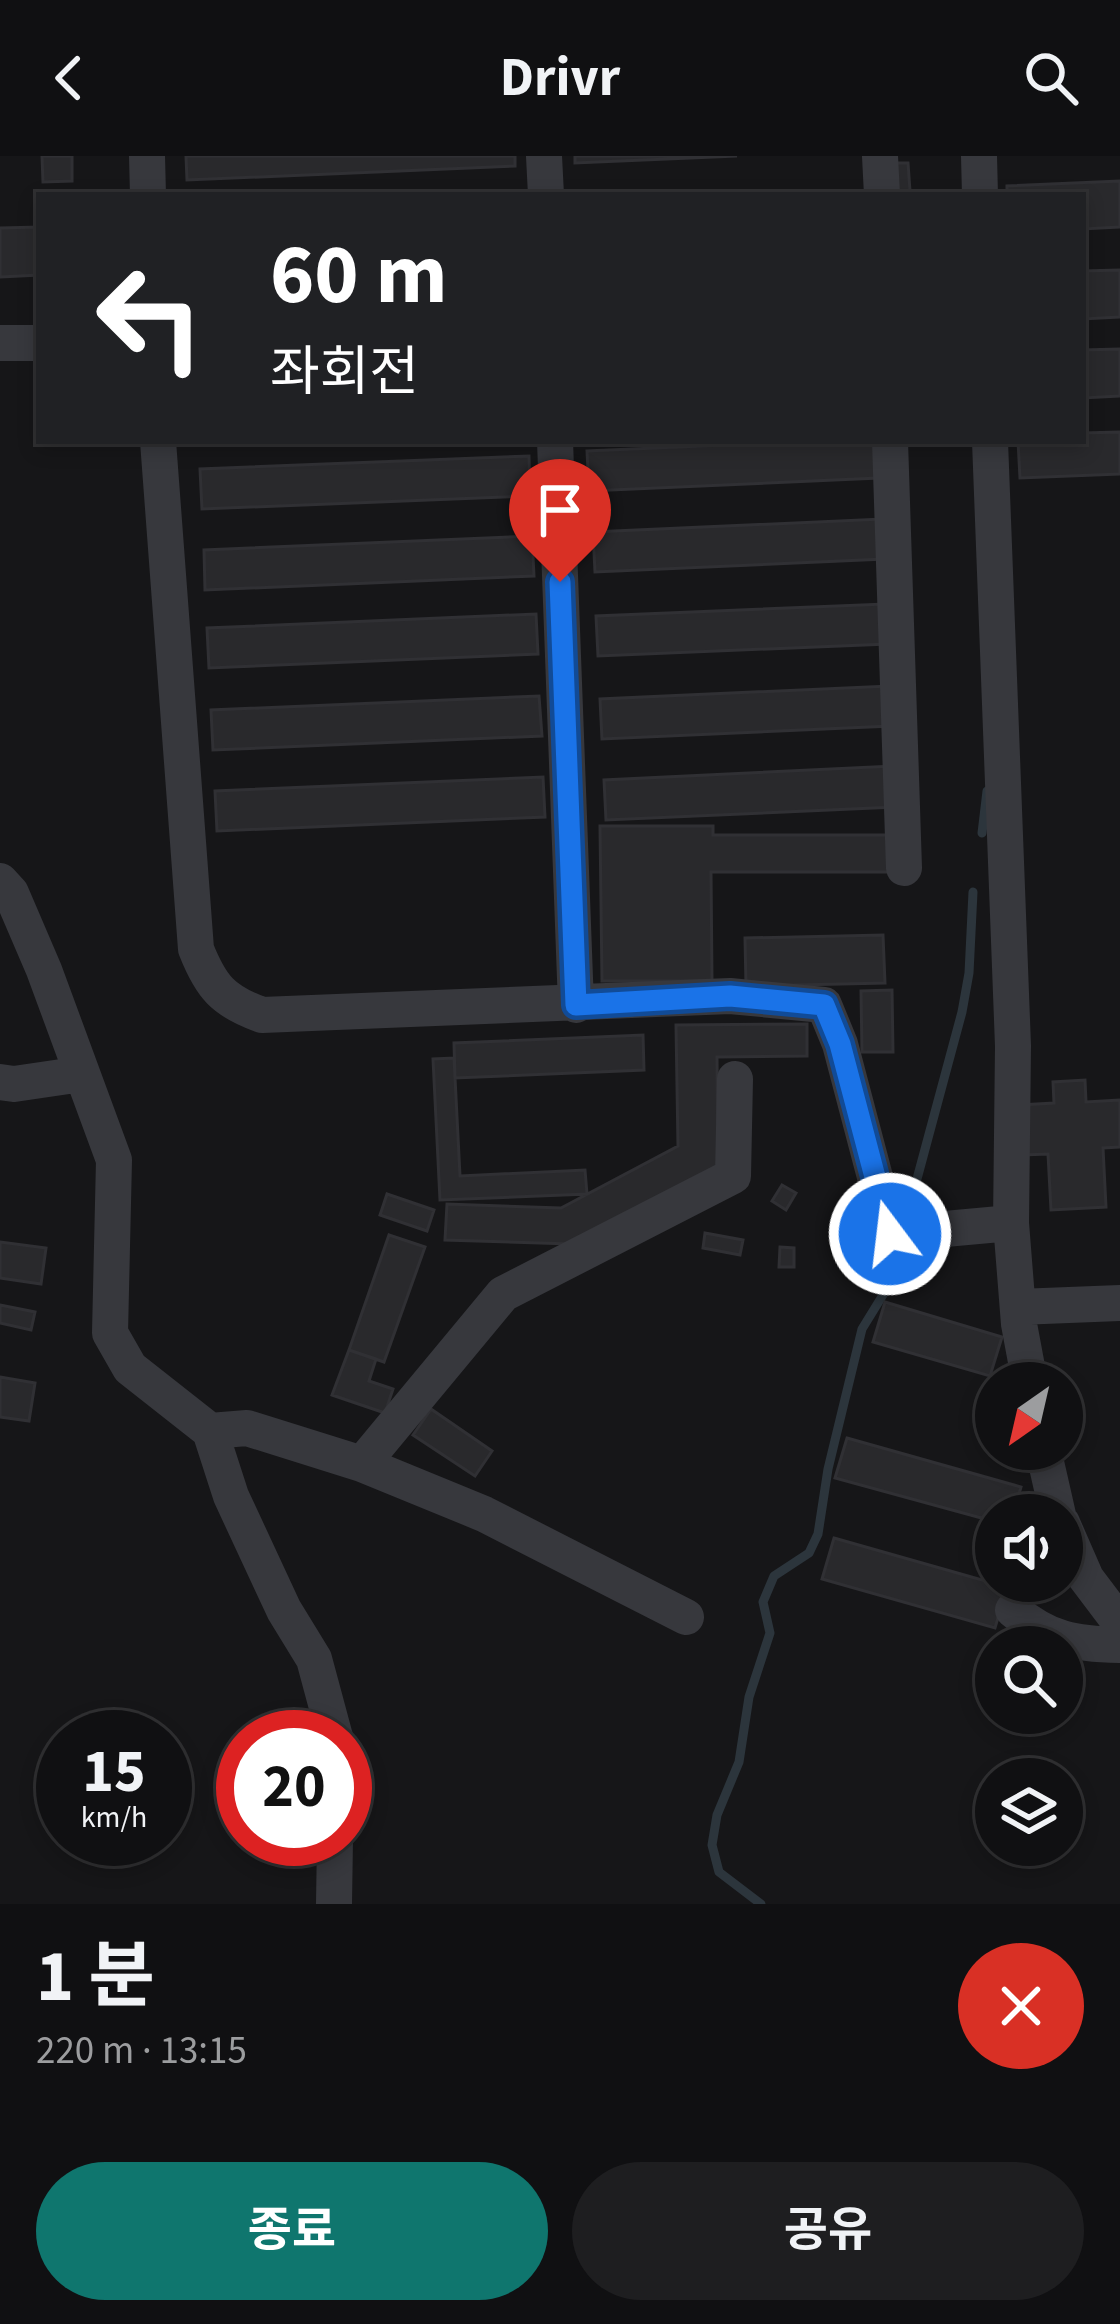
<!DOCTYPE html>
<html lang="ko">
<meta charset="utf-8">
<style>
:root{--surface:#101012;--page:#1e1e20;--text:#f1f3f6;--muted:#9c9d9f;--line:#303032;--accent:#0f766e}
body{margin:0;font-family:"Source Sans 3","Noto Sans KR",sans-serif;background:var(--page);color:var(--text);height:100vh;display:flex;flex-direction:column;font-size:45px;white-space:nowrap}
*{box-sizing:border-box;margin:0}
p{font-size:39px;color:var(--muted)}
.icon{flex:none;width:66px;height:66px;fill:none;stroke:currentColor;stroke-width:2;stroke-linecap:round;stroke-linejoin:round}
.map{position:relative;height:1748px;overflow:hidden}
.details{display:flex;flex-direction:column;background:var(--surface);flex:1}
.details>*{flex:none}
.hud{position:absolute;left:36px;top:36px;width:1050px;height:252px;border-radius:0px;box-shadow:0 6px 18px #0003,0 0 0 3px var(--line);background:#202124;color:#fff;overflow:hidden}
.needle{width:78px;rotate:214deg}
.controls{position:absolute;left:975px;top:1206px;display:grid;gap:24px}
.controls a{display:grid;place-items:center;width:108px;height:108px;border-radius:50%;background:var(--surface);box-shadow:0 6px 18px #0003,0 0 0 3px var(--line);font-size:60px}
.speed{position:absolute;left:36px;top:1554px;display:flex;gap:24px;font-size:60px;font-weight:700;text-align:center}
.speed>*{display:grid;place-content:center;width:156px;height:156px;border-radius:50%;background:var(--surface);box-shadow:0 6px 18px #0003,0 0 0 3px var(--line);line-height:1}
.speed small{font-size:30px;font-weight:400}
.speed .limit{border:18px solid #d22;background:#fff;color:#111}
.pin{position:absolute;display:grid;place-items:center;width:102px;height:102px;color:#fff;margin:-123px -51px;border-radius:50% 50% 50% 0;rotate:-45deg;box-shadow:0 0 12px #0007}
.pin .icon{rotate:45deg}
.me{position:absolute;width:132px;margin:-66px;rotate:345deg;stroke-linejoin:round;filter:drop-shadow(0 0 9px #0008)}
.turn{display:flex;align-items:center;gap:42px;height:252px;padding:0 36px;font-size:54px}
.turn .icon{width:156px;height:156px;stroke-width:2.5}
.turn b{display:block;font-size:84px;line-height:102px}
.round{display:grid;place-items:center;flex:none;width:126px;height:126px;border-radius:63px;background:var(--page)}
.summary{display:flex;align-items:center;justify-content:space-between;height:204px;padding:0 36px}
h1{font-size:72px;font-weight:700;line-height:90px}
.cta{display:flex;gap:24px;margin-top:auto;padding:24px 36px}
.cta a{flex:1;height:138px;border-radius:72px;background:var(--accent);color:#fff;font-size:48px;font-weight:700;line-height:138px;text-align:center}
.cta a+a{background:var(--page);color:var(--text)}
header{display:flex;justify-content:space-between;align-items:center;height:156px;padding:0 36px;background:var(--surface);font-size:54px;font-weight:700}
.map>svg:first-child{display:block}
</style>
<header><svg class="icon" aria-label="back" viewBox="0 0 24 24"><path d="M15 5l-7 7 7 7"/></svg>Drivr<svg class="icon" aria-label="search" viewBox="0 0 24 24"><circle cx="10" cy="10" r="6"/><path d="M15 15l6 6"/></svg></header>
<div class="map">
<svg width="1120" height="1748" viewBox="0 0 1120 1748">
<rect width="100%" height="100%" fill="#161618"/>
<g fill="none" stroke-linecap="round" stroke-linejoin="round">
<path stroke="#2c353c" stroke-width="9" d="M982,677L987,635
M907,1060L962,856L969,817L973,736
M761,1748L719,1716L712,1689L717,1659L739,1606L749,1541L770,1477L763,1446L774,1420L809,1397L818,1378L828,1313L862,1173L886,1134L897,1095"/>
</g>
<path fill="#29292c" stroke="#303034" stroke-width="3" d="M42,0H72V25L43,26Z
M186,0H515V10L187,24Z
M575,0H737L575,7Z
M893,7H908L910,35L895,36Z
M1120,25V71L1083,73V39H1007V30Z
M39,71V119L0,121V72Z
M1120,114V161L1083,163V115Z
M1120,193V240L1083,242V194Z
M1120,276V318L1020,322L1018,285H1083V277Z
M812,285H876L878,322L589,335L587,295Z
M529,300L530,340L202,353L200,313Z
M882,363L884,403L595,416L593,376Z
M532,380L534,420L205,434L204,394Z
M885,448L887,488L598,500L596,460Z
M536,458L538,498L209,512L207,472Z
M889,530L891,570L602,583L600,543Z
M539,540L542,580L213,594L211,554Z
M893,610L895,651L606,664L604,624Z
M543,621L545,661L217,675L215,635Z
M600,670H713V679H894V716H711L712,825H602Z
M883,779L885,827L746,830L745,782Z
M892,834L893,896H862L861,835Z
M807,868V900L717,901L718,1015L571,1088L445,1084L447,1048L561,1052L678,990L676,869Z
M643,879L644,914L455,922L454,887Z
M454,902L460,1020L585,1014L587,1038L440,1044L433,903Z
M1085,924L1086,946L1120,944V991L1103,992L1106,1051L1051,1054L1048,998L1023,999L1020,949L1054,947L1053,926Z
M782,1029L796,1037L786,1054L772,1045Z
M387,1038L434,1054L427,1075L380,1059Z
M705,1077L743,1084L740,1099L703,1092Z
M389,1079L425,1091L384,1206L349,1194Z
M0,1086L46,1092L41,1128L0,1122Z
M780,1091L794,1092V1111H779Z
M885,1146L1002,1181L990,1220L873,1186Z
M0,1149L35,1156L31,1174L0,1167Z
M349,1194L376,1203L369,1225L393,1233L385,1257L332,1239Z
M0,1221L35,1227L29,1265L0,1261Z
M431,1253L492,1295L475,1320L413,1279Z
M847,1282L1021,1331L1013,1359H996V1366L835,1322Z
M834,1382L1007,1431L995,1472L822,1423Z"/>
<g fill="none" stroke-linecap="round" stroke-linejoin="round">
<path stroke="#37383d" stroke-width="36" d="M147,0L148,39
M544,0L546,39
M880,0L882,39
M979,0L980,39
M0,187H39
M158,285L196,793C211,831 223,845 262,859L730,840L824,849L840,888L890,1078L1011,1067L1013,890L990,285
M555,285L576,849
M890,285L904,712
M0,725L11,737L44,814L114,1004L110,1177L130,1212L210,1275L231,1340L284,1454L314,1503L335,1581
M0,926L14,928L82,918
M1011,1067L1019,1168L1030,1227
M1018,1151L1120,1147
M210,1275L247,1272L362,1308L484,1358L686,1461
M1043,1293L1058,1359
M362,1308L503,1138L733,1020L735,923
M1062,1367L1086,1422L1120,1467
M1013,1454C1049,1484 1074,1488 1120,1489
M334,1748L335,1683"/>
</g>
<g fill="none" stroke-linecap="round" stroke-linejoin="round">
<defs>
<path id="route" d="M560,426L576,849L730,840L824,849L840,888L890,1078"/>
</defs>
<use href="#route" stroke="#114b97" stroke-width="30"/>
<use href="#route" stroke="#1a73e8" stroke-width="21"/>
</g>
</svg>
<div class="controls">
<a><svg class="needle" viewBox="-14 -14 28 28"><path d="M0-13l5 13h-10z" fill="#e53935"/><path d="M0 13l5-13h-10z" fill="#9c9d9f"/></svg></a>
<a><svg class="icon" aria-label="sound" viewBox="0 0 24 24"><path d="M4 9h4l5-4v14l-5-4H4zM17 9q2 3 0 6"/></svg></a>
<a><svg class="icon" aria-label="search" viewBox="0 0 24 24"><circle cx="10" cy="10" r="6"/><path d="M15 15l6 6"/></svg></a>
<a><svg class="icon" aria-label="layers" viewBox="0 0 24 24"><path d="M12 4l9 5-9 5-9-5zM3 14l9 5 9-5"/></svg></a>
</div>
<div class="speed"><div>15<small>km/h</small></div><div class="limit">20</div></div>
<div class="pin" style="left:560px;top:426px;background:#d93025"><svg class="icon" aria-label="arrive" viewBox="0 0 24 24"><path d="M6 21V4h12l-3 4 3 4H6"/></svg></div>
<svg class="me" style="left:890px;top:1078px" viewBox="-20 -20 40 40"><circle r="17" fill="#1a73e8" stroke="#fff" stroke-width="3"/><path d="M0-11L8 9 0 5-8 9z" fill="#fff"/></svg>
<div class="hud">
<div class="turn"><svg class="icon" aria-label="left" viewBox="0 0 24 24"><path d="M17 20v-9H6M10 6l-5 5 5 5"/></svg><div><b>60 m</b>좌회전</div></div>
</div>
</div>
<section class="details">
<div class="summary"><div><h1>1 분</h1><p>220 m · 13:15</p></div><a class="round" style="background:#d93025;color:#fff"><svg class="icon" aria-label="close" viewBox="0 0 24 24"><path d="M6 6l12 12M18 6L6 18"/></svg></a></div>
<div class="cta"><a>종료</a><a>공유</a></div>
</section>
